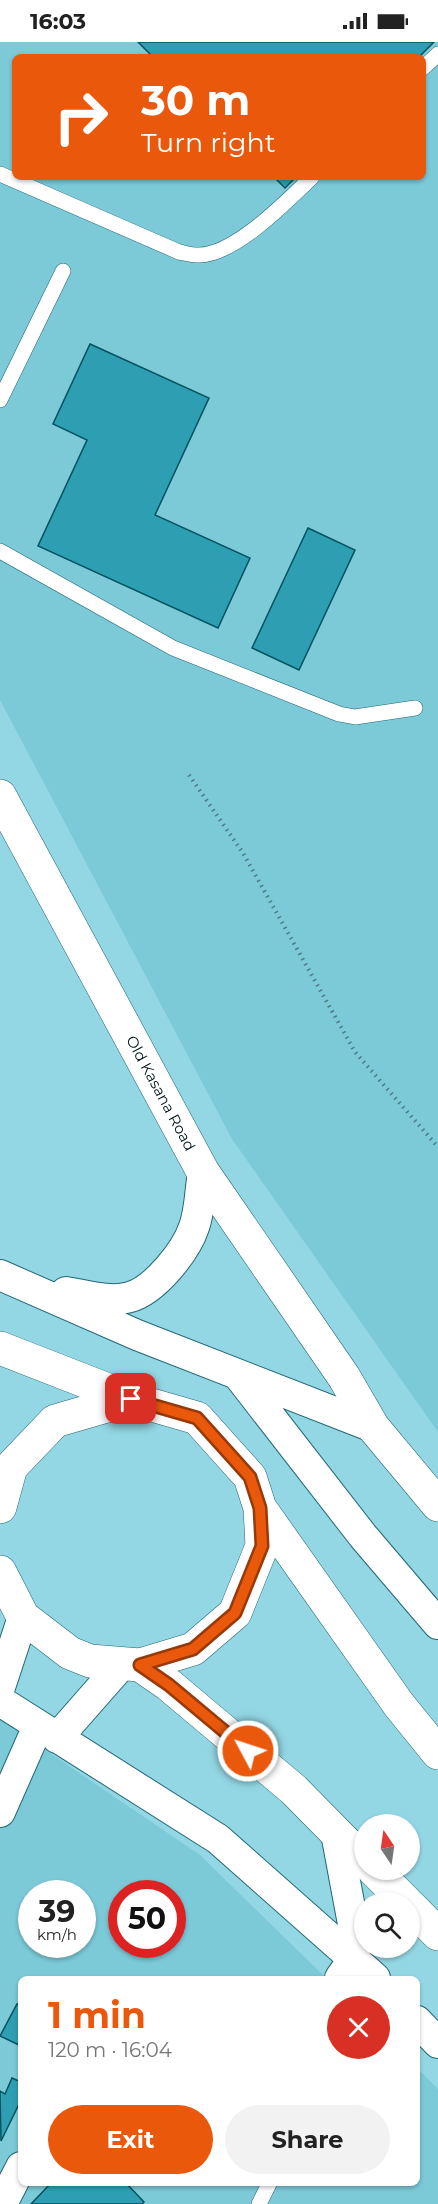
<!DOCTYPE html>
<meta charset="utf-8">
<style>
:root{--surface:#fff;--page:#f2f2f2;--text:#222;--muted:#767676;--accent:#ea580c}
body{margin:0;font-family:Montserrat,sans-serif;background:var(--page);color:var(--text);height:100vh;display:flex;flex-direction:column;font-size:22px;white-space:nowrap}
*{box-sizing:border-box;margin:0}
p{font-size:20px;color:var(--muted)}
.icon{flex:none;width:33px;height:33px;fill:none;stroke:currentColor;stroke-width:2;stroke-linecap:round;stroke-linejoin:round}
.map{position:relative;flex:1;overflow:hidden}
.details{position:absolute;left:18px;top:1934px;width:402px;height:210px;display:flex;flex-direction:column;background:var(--surface);border-radius:9px;box-shadow:0 2px 4px #0004}
.details>*{flex:none}
.banner{position:absolute;left:12px;top:12px;width:414px;height:126px;border-radius:9px;box-shadow:0 2px 4px #0004;background:#ea580c;color:#fff;overflow:hidden}
.needle{width:39px;rotate:347deg}
.fabs{position:absolute;left:354px;top:1772px;display:grid;gap:12px}
.fabs a{display:grid;place-items:center;width:66px;height:66px;border-radius:50%;background:var(--surface);box-shadow:0 2px 4px #0004;font-size:30px}
.speed{position:absolute;left:18px;top:1838px;display:flex;gap:12px;font-size:30px;font-weight:700;text-align:center}
.speed>*{display:grid;place-content:center;width:78px;height:78px;border-radius:50%;background:var(--surface);box-shadow:0 2px 4px #0004;line-height:1}
.speed small{font-size:15px;font-weight:400}
.speed .limit{border:9px solid #d22;background:#fff;color:#111}
.pin{position:absolute;display:grid;place-items:center;width:51px;height:51px;color:#fff;margin:-26px;border-radius:12px;box-shadow:0 3px 9px #0006}
.me{position:absolute;width:66px;margin:-33px;rotate:310deg;stroke-linejoin:round;filter:drop-shadow(0 0 4px #0008)}
.turn{display:flex;align-items:center;gap:21px;height:126px;padding:0 30px;font-size:27px}
.turn .icon{width:78px;height:78px;stroke-width:2.5}
.turn b{display:block;font-size:42px;line-height:51px}
.round{display:grid;place-items:center;flex:none;width:63px;height:63px;border-radius:32px;background:var(--page)}
.head{display:flex;align-items:center;justify-content:space-between;height:102px;padding:0 30px}
h1{font-size:36px;font-weight:700;line-height:45px;color:var(--accent)}
.button{display:flex;gap:12px;margin-top:auto;padding:12px 30px}
.button a{flex:1;height:69px;border-radius:36px;background:var(--accent);color:#fff;font-size:24px;font-weight:700;line-height:69px;text-align:center}
.button a+a{background:var(--page);color:var(--text)}
.status{display:flex;justify-content:space-between;align-items:center;height:42px;padding:0 30px;background:var(--surface);direction:ltr}
.status svg{height:16px;fill:currentColor}
.map>svg:first-child{display:block}
</style>
<div class="status"><b>16:03</b><svg viewBox="0 0 49 12"><path d="M0 12V9h3v3zM5 12V6h3v6zM10 12V3h3v9zM15 12V0h3v12zM26 1h20v11H26zM47 4h2v5h-2z"/></svg></div>
<div class="map">
<svg width="438" height="2162" viewBox="0 0 438 2162">
<rect width="100%" height="100%" fill="#93d7e4"/>
<path fill="#7cc9d8" fill-rule="evenodd" d="M0,0H438V1390L232,1097L0,658ZM15,15H423V135H15Z
M0,1677L200,1813L326,1936H21V2140H417V2026L438,2047V2162H0ZM32,1851H82V1902H32ZM122,1851H172V1902H122Z"/>
<path fill="#2e9fb2" stroke="#00525e" stroke-width="1.5" d="M138,0H434L419,15H153Z
M274,135H296L285,146Z
M90,302L209,356L155,473L250,516L218,586L38,504L87,398L53,382Z
M308,486L355,508L299,628L252,606Z
M21,1961V2004L0,1994L17,1962Z
M12,2036L21,2040V2058L1,2099L0,2049L5,2052Z
M52,2140H125L144,2160L142,2162H31Z"/>
<g fill="none" stroke-linecap="round" stroke-linejoin="round">
<defs>
<path id="service" d="M423,26L438,12
M0,132L179,210C185,211 191,213 197,213C233,215 287,159 312,135
M0,358L63,229
M0,509L173,606L339,672L355,675L415,666
M259,2162L270,2140"/>
<path id="minor" d="M0,1233L137,1293L373,1385
M66,1250C85,1253 111,1261 130,1255C155,1248 186,1209 194,1185C200,1169 200,1148 203,1130
M238,1333L363,1494L438,1582
M0,1645L23,1575
M0,1659L218,1797L375,1936
M57,1696L122,1622
M0,1770L38,1684
M336,1791L356,1898L354,1916L340,1936
M417,1979L438,2001
M2,2162L21,2125"/>
<g id="tertiary">
<path id="s1" d="M0,754L203,1130L344,1335L373,1385L438,1463"/>
</g>
<path id="secondary" d="M0,1306L131,1357
M0,1465L11,1425L55,1379L131,1357L197,1376L250,1435L260,1466L262,1504L235,1571L193,1607L140,1623L90,1619L70,1611L23,1575L0,1530
M260,1466L399,1663L438,1711
M140,1623L169,1643L294,1748L364,1819
M373,1827L406,1860
M410,1864L438,1892"/>
</defs>
<use href="#service" stroke="#206773" stroke-width="16"/>
<use href="#minor" stroke="#206773" stroke-width="32"/>
<use href="#tertiary" stroke="#206773" stroke-width="34"/>
<use href="#secondary" stroke="#206773" stroke-width="34"/>
<path stroke="#4e7c85" stroke-width="4" stroke-dasharray="1.5 4.5" stroke-linecap="butt" d="M189,733L243,811L355,1010L438,1105"/>
<use href="#service" stroke="#fff" stroke-width="15"/>
<use href="#minor" stroke="#fff" stroke-width="30"/>
<use href="#tertiary" stroke="#fff" stroke-width="33"/>
<use href="#secondary" stroke="#fff" stroke-width="33"/>
</g>
<g fill="none" stroke-linecap="round" stroke-linejoin="round">
<defs>
<path id="route" d="M131,1357L197,1376L250,1435L260,1466L262,1504L235,1571L193,1607L140,1623L169,1643L248,1709"/>
</defs>
<use href="#route" stroke="#983908" stroke-width="15"/>
<use href="#route" stroke="#ea580c" stroke-width="10"/>
</g>
<g text-anchor="middle" stroke-width="4.5" stroke-linejoin="round" paint-order="stroke">
<g font-size="15" fill="#001419" stroke="#d1f2f8">
<text dy="5" stroke="none"><textPath href="#s1" startOffset="338">Old Kasana Road</textPath></text>
</g>
</g>
</svg>
<div class="fabs">
<a><svg class="needle" viewBox="-14 -14 28 28"><path d="M0-13l5 13h-10z" fill="#e53935"/><path d="M0 13l5-13h-10z" fill="#767676"/></svg></a>
<a><svg class="icon" aria-label="search" viewBox="0 0 24 24"><circle cx="10" cy="10" r="6"/><path d="M15 15l6 6"/></svg></a>
</div>
<div class="speed"><div>39<small>km/h</small></div><div class="limit">50</div></div>
<div class="pin" style="left:131px;top:1357px;background:#d93025"><svg class="icon" aria-label="arrive" viewBox="0 0 24 24"><path d="M6 21V4h12l-3 4 3 4H6"/></svg></div>
<svg class="me" style="left:248px;top:1709px" viewBox="-20 -20 40 40"><circle r="17" fill="#ea580c" stroke="#fff" stroke-width="3"/><path d="M0-11L8 9 0 5-8 9z" fill="#fff"/></svg>
<div class="banner">
<div class="turn"><svg class="icon" aria-label="right" viewBox="0 0 24 24"><path d="M7 20v-9h11M14 6l5 5-5 5"/></svg><div><b>30 m</b>Turn right</div></div>
</div>
<section class="details">
<div class="head"><div><h1>1 min</h1><p>120 m · 16:04</p></div><a class="round" style="background:#d93025;color:#fff"><svg class="icon" aria-label="close" viewBox="0 0 24 24"><path d="M6 6l12 12M18 6L6 18"/></svg></a></div>
<div class="button"><a>Exit</a><a>Share</a></div>
</section>
</div>
